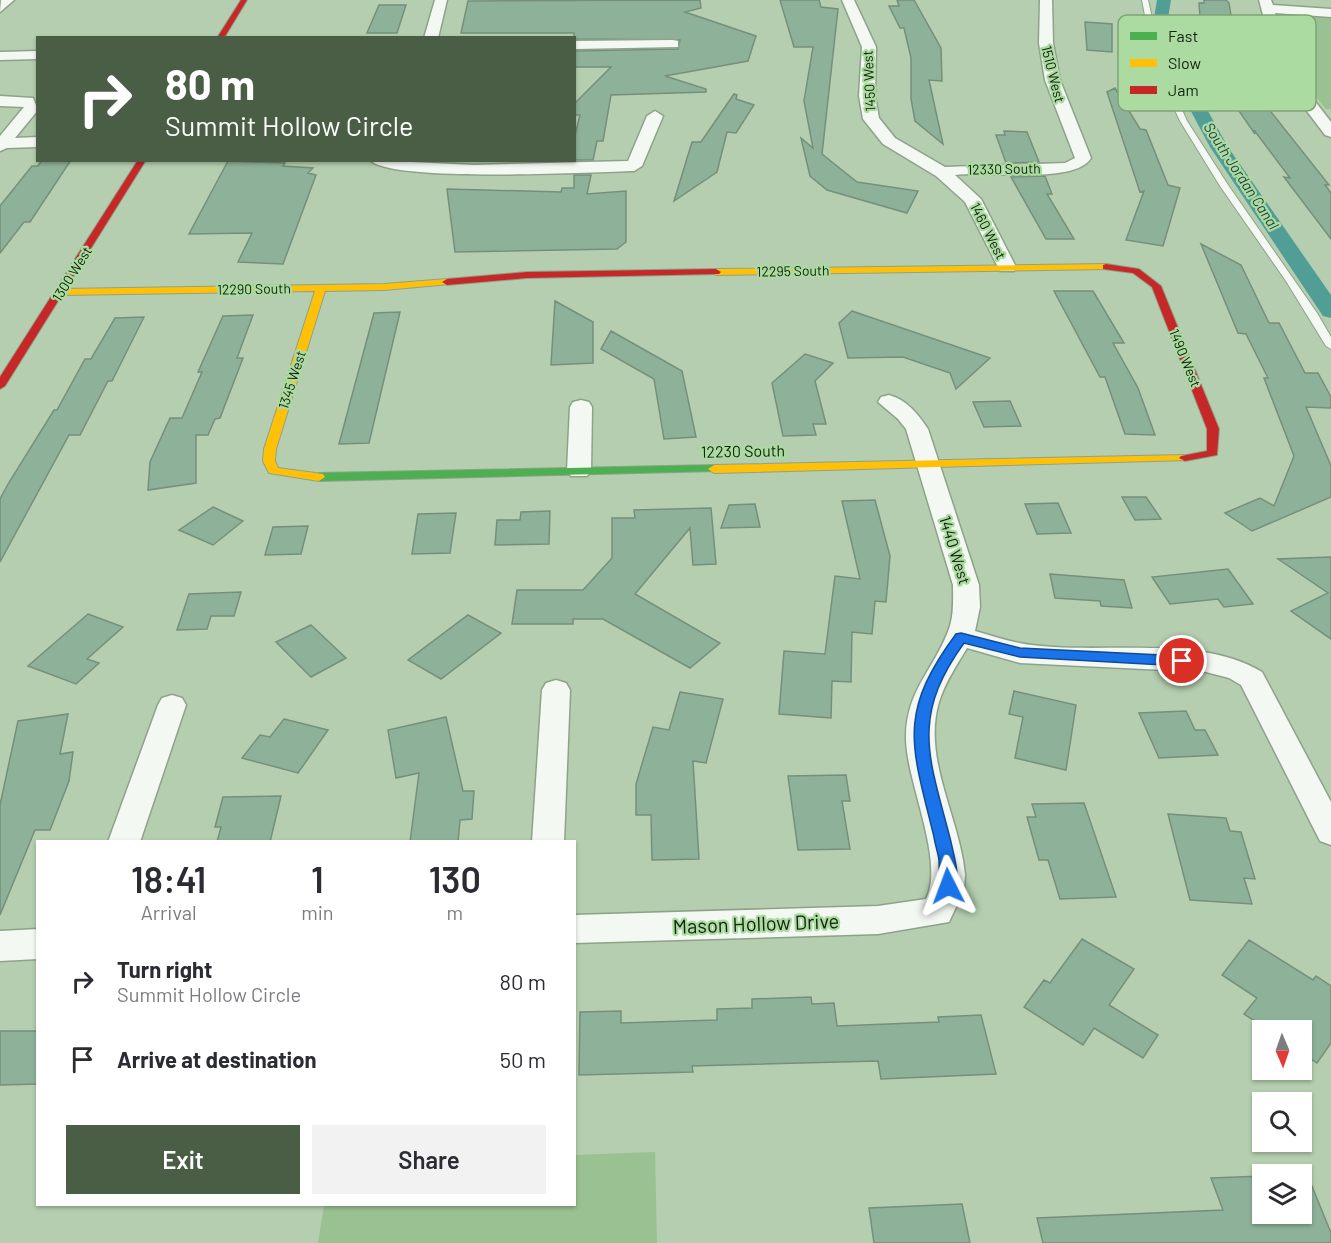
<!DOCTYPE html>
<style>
:root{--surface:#fff;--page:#f2f2f3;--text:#2b2b33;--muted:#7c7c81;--accent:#4a5e46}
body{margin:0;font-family:Barlow,sans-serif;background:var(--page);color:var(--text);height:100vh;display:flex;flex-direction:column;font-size:22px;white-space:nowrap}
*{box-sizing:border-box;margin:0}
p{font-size:20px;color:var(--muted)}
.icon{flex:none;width:33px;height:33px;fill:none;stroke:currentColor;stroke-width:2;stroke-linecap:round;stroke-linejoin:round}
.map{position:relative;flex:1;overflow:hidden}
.drawer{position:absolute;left:36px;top:840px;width:540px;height:366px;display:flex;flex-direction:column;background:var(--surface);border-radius:0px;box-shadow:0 2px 4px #0004}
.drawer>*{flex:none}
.guide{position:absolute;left:36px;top:36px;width:540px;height:126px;border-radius:0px;box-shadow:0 2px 4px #0004;background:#4a5e46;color:#fff;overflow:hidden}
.needle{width:39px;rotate:178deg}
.tools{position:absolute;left:1252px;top:1020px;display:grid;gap:12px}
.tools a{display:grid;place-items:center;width:60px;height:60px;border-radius:0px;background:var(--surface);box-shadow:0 2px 4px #0004;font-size:30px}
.pin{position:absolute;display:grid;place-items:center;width:51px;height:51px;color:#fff;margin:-26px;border:3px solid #fff;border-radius:50%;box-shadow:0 2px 6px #0007}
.me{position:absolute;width:66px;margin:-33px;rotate:357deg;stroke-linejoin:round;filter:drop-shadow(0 0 4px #0008)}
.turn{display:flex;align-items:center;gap:21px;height:126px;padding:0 30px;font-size:27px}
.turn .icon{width:78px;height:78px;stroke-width:2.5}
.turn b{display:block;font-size:42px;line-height:51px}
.eta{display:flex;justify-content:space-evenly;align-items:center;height:102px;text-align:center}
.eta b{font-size:36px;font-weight:600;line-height:42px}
.action{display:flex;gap:12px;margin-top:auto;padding:12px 30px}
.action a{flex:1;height:69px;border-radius:0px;background:var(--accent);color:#fff;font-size:24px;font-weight:600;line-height:69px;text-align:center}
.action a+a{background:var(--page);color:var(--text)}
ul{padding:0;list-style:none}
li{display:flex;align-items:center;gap:18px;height:78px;padding:0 30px}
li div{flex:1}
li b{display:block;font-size:22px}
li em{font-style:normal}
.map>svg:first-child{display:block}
</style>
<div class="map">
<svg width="1331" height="1243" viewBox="0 0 1331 1243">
<rect width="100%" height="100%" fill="#b4ceaf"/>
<path fill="#9ac192" d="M1294,14L1331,16V109H1326L1299,76L1281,17Z
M655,1152L657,1243H318L324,1205L574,1204L575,1155Z"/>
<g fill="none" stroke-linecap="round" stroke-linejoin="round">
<path fill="#519e97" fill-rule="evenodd" d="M1157,0H1171L1168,18L1172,39L1185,70L1228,147L1331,295V318L1323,316L1210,147L1169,70L1156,39L1154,18Z"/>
</g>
<path fill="#8eb299" stroke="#768f7b" stroke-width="1.5" d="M700,0L701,8L685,12L756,36L748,61L665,76L706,89V92L611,95L603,141H597L593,160H574V139L580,115H574V104L611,67H574V51L678,49L680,40L574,39V33H461L468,1Z
M780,0H819L821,7L838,9L822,154L857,182L918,191L907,213L827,190L810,176L801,138L813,148L804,101L813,47H794Z
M897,0H914L941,48L942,81L929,80L943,144L915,121L911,99V58L904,28H900L889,6H899Z
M1204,0H1226L1229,3L1239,65H1241L1247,96L1260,98L1329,185H1325L1331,193V239L1284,177L1290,178L1254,130L1255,134L1228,95L1224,96L1216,49L1202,46L1199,3H1204Z
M379,5H406L397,33H367Z
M1085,22L1112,24V52L1087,50Z
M1115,88L1140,129L1146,130L1168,185L1180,188L1163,246L1126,240L1144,191L1140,192L1107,92Z
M734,94L737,95L736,99L754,105L736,133L727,132L717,172L674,201L692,142H701Z
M1004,131L1027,132L1039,162L1006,163L996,135H1005Z
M42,160H71L30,222H24L0,253V206L32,166H38Z
M228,161L285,163L283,166L313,168L308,173L316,175L283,264L238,262L252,233L189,234Z
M574,175H591L587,194L626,191V242L617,249L455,252L447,189L561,192L562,188H574Z
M1045,176L1052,194H1047L1074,239H1046L1011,177Z
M1201,244L1241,265L1269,323H1279L1305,373H1318L1331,397V408L1306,407L1331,466V497L1252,531L1225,513L1260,498L1274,506L1294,456L1264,378H1268L1246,334L1238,333Z
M1054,291H1093L1124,343H1113L1138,388L1155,435L1125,434L1105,377H1100Z
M555,301L593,322V363L551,365Z
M852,311L990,358L956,389L950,373L903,357L848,358L839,323Z
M400,312L369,443L339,444L374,313Z
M253,315L237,358H243L220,418L215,419L208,435H196V483L148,490L150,462L170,418H182L202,372H198L223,316Z
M144,317L112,381H108L80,435H69L0,562V499L8,484L54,410H57L85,359H91L115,318Z
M611,331L682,371L696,437L664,439L654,379L601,349Z
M805,354L833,363L815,381L826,424H813L816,435L783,436L772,383Z
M1010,401L1021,426L984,427L973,402Z
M1122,497H1146L1161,519L1135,520Z
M875,500L890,556L886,602L875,601L872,634L852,632L851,682L832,681L831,718L779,714L784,651L825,654L835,576L860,579L842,501Z
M1058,503L1071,533L1037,534L1025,504Z
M755,504L760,527L721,528L729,505Z
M213,507L243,521L213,545L179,530Z
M711,508L716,564L693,565L690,528L635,594L720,643L690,668L603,619H573V624H512L517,590H583L612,558V518H635L634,510Z
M550,511L549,544L495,545L497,520H520L521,512Z
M456,513L450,553L412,554L418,514Z
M308,526L301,554L265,555L273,527Z
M1331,557V639L1291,611L1328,593L1278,559Z
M1228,569L1253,604L1224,607L1218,599L1170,604L1152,577Z
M1050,574L1124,580L1132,608L1101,606L1100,601L1055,598Z
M241,592L234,616H211L207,629L177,630L189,594Z
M88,614L123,627L87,659L99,663L76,684L28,666Z
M468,615L501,633L441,679L408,660Z
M311,625L346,658L311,677L276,642Z
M1014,691L1076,705L1066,770L1015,758L1023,717L1009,714Z
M680,692L723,699L706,763L693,761L699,859L652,860L651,815H636V784L653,727L669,730Z
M1186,711L1195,730H1205L1218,755L1159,758L1139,713Z
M68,714L60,754L73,752L69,781L50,830H35L0,915V805L18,721Z
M446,717L463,791H474L472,819L460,820L458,842H410L419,773L396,778L388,730Z
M284,719L328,730L298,773L242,758L260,735L270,737Z
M846,775L850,801H842L850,849L798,850L788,776Z
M281,796L270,842H217L221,827H215L223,797Z
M1084,803L1116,897L1060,899L1048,860H1039L1027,817H1036L1032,804Z
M1168,814L1226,818L1230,831L1241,832L1255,879L1244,878L1252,904L1190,900Z
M1082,939L1134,969L1109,1005L1158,1035L1143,1058L1094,1028L1083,1045L1024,1007L1044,980L1050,983Z
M1249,940L1313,980L1316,976L1331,986V1043L1317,1063L1302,1053V1030H1268L1244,1014L1257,998L1222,975Z
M811,997L812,1004L834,1003L837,1026L939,1022L938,1017L981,1015L996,1074L881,1079L878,1061L692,1066L693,1072L579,1075L580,1012L621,1011V1023L717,1020V1009L752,1008V999Z
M0,1031H38V1084L0,1085Z
M1301,1174H1307L1331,1233V1243H1043L1037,1218L1223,1210L1211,1178L1263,1176V1214H1302Z
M962,1204L970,1243H874L869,1208Z"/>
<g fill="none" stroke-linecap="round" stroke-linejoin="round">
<defs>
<path id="lane" d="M1142,0H1148L1163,67L1187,121L1228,185L1317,313L1331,337V349L1326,346L1286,281L1220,186L1180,121L1155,67Z"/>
<path id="street" d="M14,0L0,12L1,0Z
M435,0H447L438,38H424Z
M842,0H854L876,47L875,96L879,118L895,138L945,167L1065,163L1075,158L1045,80L1039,43L1040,0H1052L1053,43L1060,80L1091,158C1075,185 986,170 955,175L981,199L1016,267L1014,271H1000L965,202L936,176L883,144L863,119L859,96L862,47Z
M1259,0H1271L1273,5L1331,9V17L1275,13L1293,73L1331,122V137L1325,135L1279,74Z
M673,40L678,41V47L574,49V41Z
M38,51V59L0,60V52Z
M0,96L33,98L38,110L15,138L38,137V147L7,148L0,151V136L24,107L0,106Z
M655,111L663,116L642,166L634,171C594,172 391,183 370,160L474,165L628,161L647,116Z
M889,395C907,400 918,414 928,429L979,585L980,607L975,631C989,635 1004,640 1019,643C1092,657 1197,632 1262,672L1331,802V845L1320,841L1241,685L1229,678L1206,672L1020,663L967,648C957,665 945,682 939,702C922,759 960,818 965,875L964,890L949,922L878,934L574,943V915L878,906L926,899C945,861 907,784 906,739C905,690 936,668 950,626C954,612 953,599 953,585L906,429L898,419L878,402L881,397Z
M581,400L589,402L592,407L591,471L587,476H571L567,471L570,407L573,402Z
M556,680L566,683L570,690L564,842H532L542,690L546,683Z
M172,695L182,698L186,705L140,842H108L158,705L162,698Z
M38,929V959L0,961V931Z"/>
<path id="fast" d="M714,465L720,469L718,471L319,481L313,477L319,473Z"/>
<path id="slow" d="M1106,264L1109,265V269L716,275L711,272L716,269Z
M447,279L450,280V284L384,290L325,291L276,449L275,461L278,468L323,474L325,477L319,481L269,473L263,461L264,449L315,291L61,295L56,292L61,289L384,284Z
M1185,455L1189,456L1191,458L1189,460L714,473L708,469L714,465Z"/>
<path id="jam" d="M241,0H247L224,38H217Z
M138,160H146L5,386L0,389V377Z
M1106,264L1139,269L1161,286L1219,429L1217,455L1185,461L1179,458L1181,456L1207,451V429L1152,287L1133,273L1103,269V265Z
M716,269L721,272L719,274L527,278L447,285L442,282L447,279L527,272Z"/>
</defs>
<use href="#lane" stroke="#8ea28a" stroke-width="2"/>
<use href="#street" stroke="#8ea28a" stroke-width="3"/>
<use href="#fast" stroke="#8ea28a" stroke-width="2"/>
<use href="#slow" stroke="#8ea28a" stroke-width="2"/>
<use href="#jam" stroke="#8ea28a" stroke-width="2"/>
<use href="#lane" fill="#f4f8f3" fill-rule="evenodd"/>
<use href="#street" fill="#f4f8f3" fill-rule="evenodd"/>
<use href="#fast" fill="#4caf50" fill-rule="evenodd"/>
<use href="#slow" fill="#ffc107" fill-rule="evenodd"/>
<use href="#jam" fill="#c62828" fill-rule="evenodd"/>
</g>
<path fill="#1a73e8" stroke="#114b97" stroke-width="1.5" d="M961,633L1020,648L1182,656L1189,661L1182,666L1020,657L964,643C909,719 930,759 951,842C954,856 961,878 954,891H942C937,882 940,870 939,860C938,852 935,845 934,837C912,746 896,715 956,634Z"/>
<g text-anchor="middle" stroke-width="4.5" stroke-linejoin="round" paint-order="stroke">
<g font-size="14" fill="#11220d" stroke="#acdba2">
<text transform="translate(1053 74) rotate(76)" y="5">1510 West</text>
<text transform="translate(869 81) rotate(-93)" y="5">1450 West</text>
<text transform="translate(1004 169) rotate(-1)" y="5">12330 South</text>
<text transform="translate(988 231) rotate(63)" y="5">1460 West</text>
<text transform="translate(793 271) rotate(-1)" y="5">12295 South</text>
<text transform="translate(72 274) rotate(-58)" y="5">1300 West</text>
<text transform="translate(254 289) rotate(-1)" y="5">12290 South</text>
<text transform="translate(1185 358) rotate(68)" y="5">1490 West</text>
<text transform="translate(292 380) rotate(-72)" y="5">1345 West</text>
</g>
<g font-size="15" font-style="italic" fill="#1e3b3d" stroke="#acdba2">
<text transform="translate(1241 176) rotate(57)" y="5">South Jordan Canal</text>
</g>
<g font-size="16" fill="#11220d" stroke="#acdba2">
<text transform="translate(743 451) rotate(-1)" y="6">12230 South</text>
<text transform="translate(955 550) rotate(73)" y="6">1440 West</text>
</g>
<g font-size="20" fill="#11220d" stroke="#acdba2">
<text transform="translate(756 924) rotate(-2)" y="7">Mason Hollow Drive</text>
</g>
</g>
<rect x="1118" y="15" width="198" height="96" rx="9" fill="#acdba2" stroke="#7ea475" stroke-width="1.5"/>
<rect x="1130" y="32" width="27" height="8" fill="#4caf50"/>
<rect x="1130" y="59" width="27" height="8" fill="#ffc107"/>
<rect x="1130" y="86" width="27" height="8" fill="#c62828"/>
<g font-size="16" fill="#11220d">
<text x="1168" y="42">Fast</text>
<text x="1168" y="69">Slow</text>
<text x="1168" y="96">Jam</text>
</g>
</svg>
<div class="tools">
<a><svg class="needle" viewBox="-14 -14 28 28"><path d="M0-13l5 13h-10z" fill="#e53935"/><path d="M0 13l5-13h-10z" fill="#7c7c81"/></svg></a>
<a><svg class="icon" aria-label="search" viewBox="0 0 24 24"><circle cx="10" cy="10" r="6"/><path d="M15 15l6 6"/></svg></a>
<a><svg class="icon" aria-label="layers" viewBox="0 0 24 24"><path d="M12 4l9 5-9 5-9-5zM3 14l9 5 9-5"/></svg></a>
</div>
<div class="pin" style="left:1182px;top:661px;background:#d93025"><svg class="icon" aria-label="arrive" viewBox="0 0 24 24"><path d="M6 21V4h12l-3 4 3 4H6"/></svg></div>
<svg class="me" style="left:948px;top:886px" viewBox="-20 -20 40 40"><path d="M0-17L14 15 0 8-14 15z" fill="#1a73e8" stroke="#fff" stroke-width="4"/></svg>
<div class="guide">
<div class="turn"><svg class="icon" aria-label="right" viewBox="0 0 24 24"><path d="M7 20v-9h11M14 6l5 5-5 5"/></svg><div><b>80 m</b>Summit Hollow Circle</div></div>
</div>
<section class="drawer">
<div class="eta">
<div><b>18:41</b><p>Arrival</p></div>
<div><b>1</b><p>min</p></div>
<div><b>130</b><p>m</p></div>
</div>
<ul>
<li><svg class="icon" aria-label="right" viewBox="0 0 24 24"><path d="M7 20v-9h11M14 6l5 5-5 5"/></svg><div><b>Turn right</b><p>Summit Hollow Circle</p></div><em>80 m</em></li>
<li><svg class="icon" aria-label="arrive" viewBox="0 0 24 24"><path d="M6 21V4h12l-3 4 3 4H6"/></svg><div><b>Arrive at destination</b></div><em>50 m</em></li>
</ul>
<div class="action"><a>Exit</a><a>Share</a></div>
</section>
</div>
